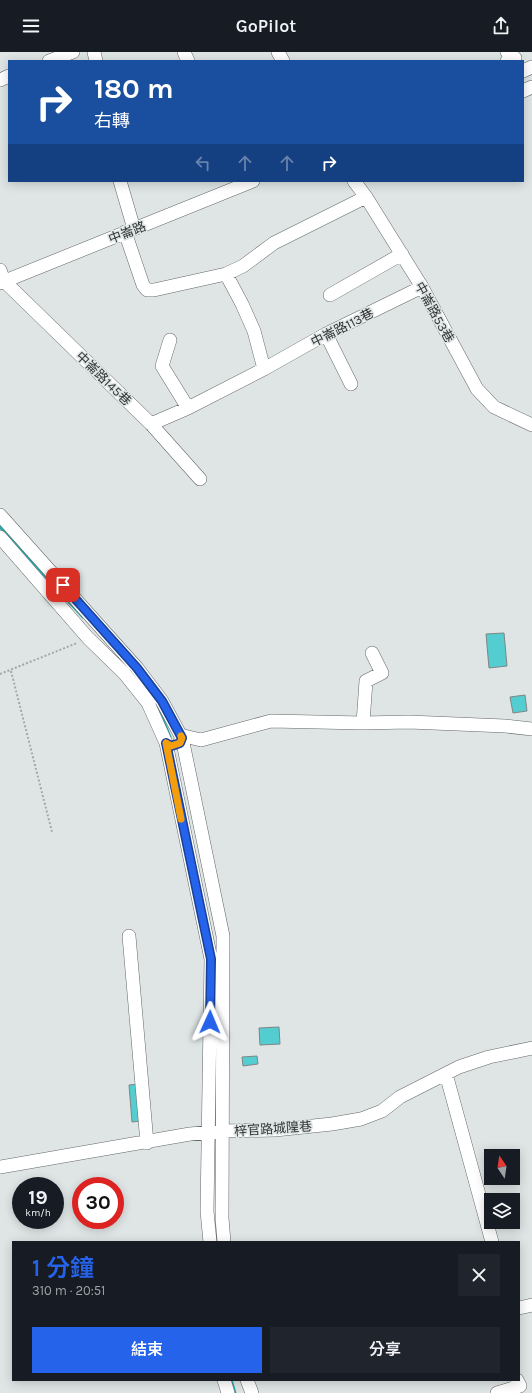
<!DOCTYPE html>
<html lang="zh-TW">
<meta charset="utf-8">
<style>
:root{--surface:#171b24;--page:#20242c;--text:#f1f3f6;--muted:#9ea1a6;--accent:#2563eb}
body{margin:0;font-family:Karla,"Noto Sans TC",sans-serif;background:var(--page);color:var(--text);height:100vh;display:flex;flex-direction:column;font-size:15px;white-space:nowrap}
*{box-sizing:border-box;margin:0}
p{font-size:13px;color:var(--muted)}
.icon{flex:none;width:22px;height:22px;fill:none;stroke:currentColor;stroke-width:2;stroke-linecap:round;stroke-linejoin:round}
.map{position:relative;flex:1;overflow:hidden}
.side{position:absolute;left:12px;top:1189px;width:508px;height:140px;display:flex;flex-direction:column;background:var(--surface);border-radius:0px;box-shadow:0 2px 10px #0003}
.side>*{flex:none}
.guide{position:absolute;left:8px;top:8px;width:516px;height:122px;border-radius:0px;box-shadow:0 2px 10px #0003;background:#1a4fa0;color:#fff;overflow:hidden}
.needle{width:26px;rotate:347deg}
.fabs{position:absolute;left:484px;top:1097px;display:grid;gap:8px}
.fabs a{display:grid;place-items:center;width:36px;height:36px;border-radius:0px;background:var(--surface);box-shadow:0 2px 10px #0003;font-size:20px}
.speed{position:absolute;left:12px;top:1125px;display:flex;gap:8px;font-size:20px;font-weight:700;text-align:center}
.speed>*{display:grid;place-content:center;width:52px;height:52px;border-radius:50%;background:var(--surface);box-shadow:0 2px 10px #0003;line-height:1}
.speed small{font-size:10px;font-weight:400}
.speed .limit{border:6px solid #d22;background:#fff;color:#111}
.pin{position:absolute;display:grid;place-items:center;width:34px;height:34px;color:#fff;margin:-17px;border-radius:8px;box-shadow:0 2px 6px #0006}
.me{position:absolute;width:44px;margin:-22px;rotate:1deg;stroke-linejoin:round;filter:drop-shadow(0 0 3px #0008)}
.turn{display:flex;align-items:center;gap:14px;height:84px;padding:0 20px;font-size:18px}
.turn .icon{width:52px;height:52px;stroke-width:2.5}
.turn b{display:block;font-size:28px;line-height:34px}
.lanes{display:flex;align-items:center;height:38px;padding:0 20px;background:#0003;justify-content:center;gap:20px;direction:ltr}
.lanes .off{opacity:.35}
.round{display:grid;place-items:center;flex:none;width:42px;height:42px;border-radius:0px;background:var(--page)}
.headline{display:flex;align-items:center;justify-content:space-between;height:68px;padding:0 20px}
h1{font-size:24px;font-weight:600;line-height:30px;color:var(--accent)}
.action{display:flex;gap:8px;margin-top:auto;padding:8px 20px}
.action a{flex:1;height:46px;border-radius:0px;background:var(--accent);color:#fff;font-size:16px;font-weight:600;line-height:46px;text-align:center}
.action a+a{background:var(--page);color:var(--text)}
header{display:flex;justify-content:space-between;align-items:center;height:52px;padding:0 20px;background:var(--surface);font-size:18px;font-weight:600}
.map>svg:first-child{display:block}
</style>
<header><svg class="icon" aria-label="menu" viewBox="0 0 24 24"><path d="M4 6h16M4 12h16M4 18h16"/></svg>GoPilot<svg class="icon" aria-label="share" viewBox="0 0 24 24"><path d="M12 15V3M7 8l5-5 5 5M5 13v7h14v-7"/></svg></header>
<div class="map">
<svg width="532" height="1341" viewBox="0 0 532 1341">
<rect width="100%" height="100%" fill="#dfe5e5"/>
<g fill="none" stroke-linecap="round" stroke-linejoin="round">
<path stroke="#25acae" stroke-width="3" d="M0,475L83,565
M158,655L170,685
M231,1328L235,1341"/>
</g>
<path fill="#53cdd0" stroke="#808585" d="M504,581L507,614L489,616L486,582Z
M525,643L527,659L513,661L510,645Z
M279,975L280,992L260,993L259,976Z
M257,1004L258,1012L243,1014L242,1005Z
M139,1032L142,1069L132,1070L129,1033Z"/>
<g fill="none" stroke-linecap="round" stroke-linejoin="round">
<defs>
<path id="minor" d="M94,0L96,9
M184,0L188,9
M278,0L283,9
M507,0L515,6L507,9
M49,9L73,0
M523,19L532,15
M0,28L9,24
M523,39L532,35
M120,129L134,177
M354,129L366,145L422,235L477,337L494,355L532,373
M125,180L143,233L147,238H154L226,222L243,214L274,191L366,145
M0,218L4,229L151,372L200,427
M226,222L242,252L254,279L264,317
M0,231L253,129
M330,243L402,202
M326,282L351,332
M170,288L162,314L188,356
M151,372L188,356L264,317L326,282L422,235
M0,463L137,616L162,649L182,686L223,884L222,1166L224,1190
M0,485L88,586L124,621L148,651L166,691L211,907L207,1159L210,1190
M363,671L366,629L382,621L372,601
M179,691L184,684L201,688L271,669L363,671L409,670L505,674L532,677
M129,884L147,1091
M446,1022L492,1190
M0,1115L190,1082L223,1079L275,1078L332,1072L361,1067L382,1059L400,1045L459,1015L489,1005L532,996
M519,1256L532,1253
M224,1328L228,1341
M247,1328L252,1341
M497,1341L520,1334L517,1328"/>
</defs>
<use href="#minor" stroke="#636868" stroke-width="14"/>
<path stroke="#a3a7a7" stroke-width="2" stroke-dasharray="2 2" stroke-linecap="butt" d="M11,619L52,780
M0,622L77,591"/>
<use href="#minor" stroke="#fff" stroke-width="13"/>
</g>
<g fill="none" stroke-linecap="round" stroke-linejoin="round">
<defs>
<path id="route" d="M63,533L137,616L162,649L182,686L180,691L171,694L166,691L211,907L210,970"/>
</defs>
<use href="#route" stroke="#184099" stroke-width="10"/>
<use href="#route" stroke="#2563eb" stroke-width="7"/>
<path stroke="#f59e0b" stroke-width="7" d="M181,684L182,686L180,691L171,694L166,691L181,767"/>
</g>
<g text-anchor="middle" stroke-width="3" stroke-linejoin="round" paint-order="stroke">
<g font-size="13" fill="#323434" stroke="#dfe5e5">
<text transform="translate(127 180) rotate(-21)" y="5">中崙路</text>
<text transform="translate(435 260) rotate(61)" y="5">中崙路53巷</text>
<text transform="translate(342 275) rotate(-27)" y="5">中崙路113巷</text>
<text transform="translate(104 326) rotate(44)" y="5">中崙路145巷</text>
<text transform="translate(273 1076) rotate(-4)" y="5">梓官路城隍巷</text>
</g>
</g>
</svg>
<div class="fabs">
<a><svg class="needle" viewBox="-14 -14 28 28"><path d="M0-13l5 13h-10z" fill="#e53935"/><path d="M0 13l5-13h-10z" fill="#9ea1a6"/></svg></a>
<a><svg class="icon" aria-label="layers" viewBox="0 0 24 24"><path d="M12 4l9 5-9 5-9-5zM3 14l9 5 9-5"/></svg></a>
</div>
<div class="speed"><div>19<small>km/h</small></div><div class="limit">30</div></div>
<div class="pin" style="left:63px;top:533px;background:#d93025"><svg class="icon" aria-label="arrive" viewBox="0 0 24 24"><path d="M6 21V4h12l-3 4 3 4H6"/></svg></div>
<svg class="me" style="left:210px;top:970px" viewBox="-20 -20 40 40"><path d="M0-17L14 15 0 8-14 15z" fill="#2563eb" stroke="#fff" stroke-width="4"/></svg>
<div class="guide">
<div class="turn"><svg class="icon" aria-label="right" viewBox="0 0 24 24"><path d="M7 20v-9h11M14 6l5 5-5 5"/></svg><div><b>180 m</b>右轉</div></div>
<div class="lanes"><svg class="icon off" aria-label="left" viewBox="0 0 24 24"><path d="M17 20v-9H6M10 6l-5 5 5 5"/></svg><svg class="icon off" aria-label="ahead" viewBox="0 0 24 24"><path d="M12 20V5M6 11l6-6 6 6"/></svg><svg class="icon off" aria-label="ahead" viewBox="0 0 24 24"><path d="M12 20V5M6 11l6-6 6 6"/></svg><svg class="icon" aria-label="right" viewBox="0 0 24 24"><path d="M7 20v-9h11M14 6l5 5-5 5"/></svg></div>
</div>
<section class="side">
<div class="headline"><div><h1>1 分鐘</h1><p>310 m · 20:51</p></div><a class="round"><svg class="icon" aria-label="close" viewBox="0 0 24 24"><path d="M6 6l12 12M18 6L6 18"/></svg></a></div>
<div class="action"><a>結束</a><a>分享</a></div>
</section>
</div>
